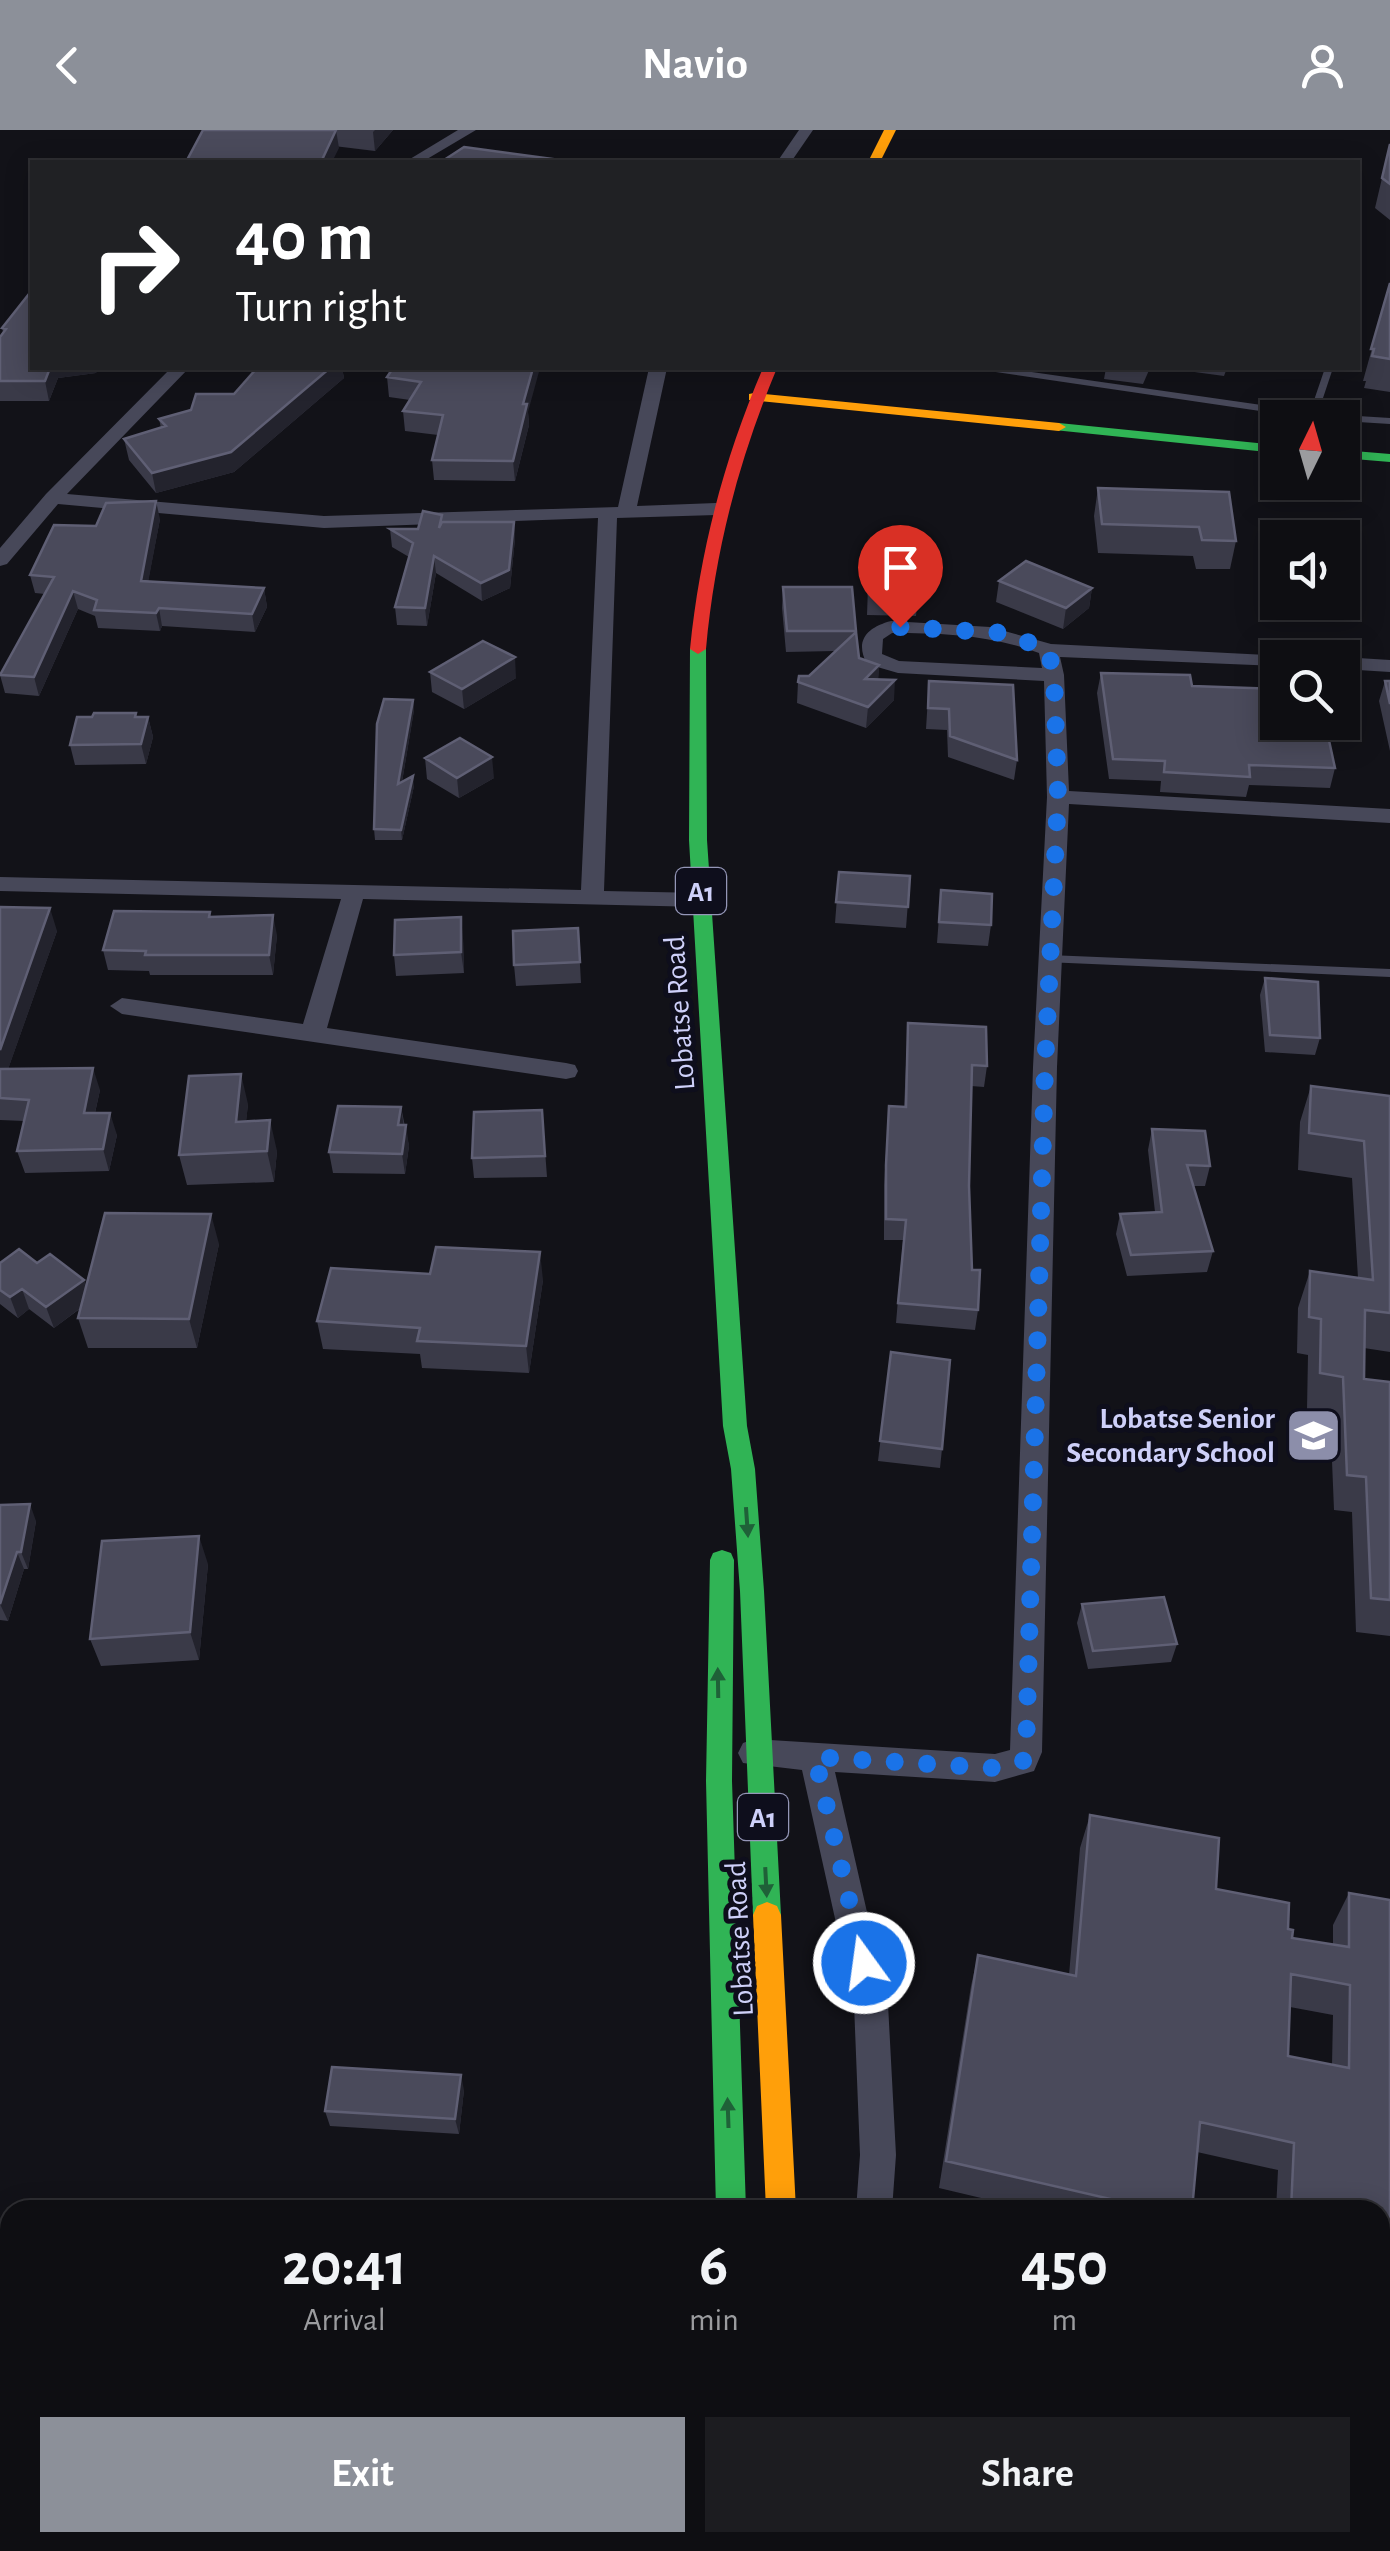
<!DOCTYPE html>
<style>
:root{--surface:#0e0e12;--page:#1c1c20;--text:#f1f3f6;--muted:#9b9c9f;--line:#2e2e32;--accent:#8c9099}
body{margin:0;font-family:"Alegreya Sans",sans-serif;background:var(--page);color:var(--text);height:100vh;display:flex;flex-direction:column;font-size:38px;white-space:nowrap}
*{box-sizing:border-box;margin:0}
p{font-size:32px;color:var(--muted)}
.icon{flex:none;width:55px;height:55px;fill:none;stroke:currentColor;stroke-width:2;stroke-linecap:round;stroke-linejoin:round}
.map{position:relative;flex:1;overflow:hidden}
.sheet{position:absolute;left:0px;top:2070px;width:1390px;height:352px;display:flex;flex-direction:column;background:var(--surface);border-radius:30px 30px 0 0;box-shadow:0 5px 25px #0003,0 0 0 2px var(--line)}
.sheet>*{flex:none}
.hud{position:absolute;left:30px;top:30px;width:1330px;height:210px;border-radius:0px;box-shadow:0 5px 25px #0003,0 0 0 2px var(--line);background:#202124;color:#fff;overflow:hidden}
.needle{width:65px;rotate:5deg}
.controls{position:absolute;left:1260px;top:270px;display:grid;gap:20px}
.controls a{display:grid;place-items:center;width:100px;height:100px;border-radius:0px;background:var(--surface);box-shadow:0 5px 25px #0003,0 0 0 2px var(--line);font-size:50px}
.pin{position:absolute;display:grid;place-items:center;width:85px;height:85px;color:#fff;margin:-102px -42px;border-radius:50% 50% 50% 0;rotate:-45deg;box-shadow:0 0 10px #0007}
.pin .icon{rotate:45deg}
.me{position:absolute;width:110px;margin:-55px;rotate:346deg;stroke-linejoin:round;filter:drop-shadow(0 0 8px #0008)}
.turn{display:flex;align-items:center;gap:35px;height:210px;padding:0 40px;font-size:45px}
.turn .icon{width:130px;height:130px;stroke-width:2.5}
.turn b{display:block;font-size:70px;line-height:85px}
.eta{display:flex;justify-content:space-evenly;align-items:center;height:170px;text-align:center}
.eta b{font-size:60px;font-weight:600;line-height:70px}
.cta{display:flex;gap:20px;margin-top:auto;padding:20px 40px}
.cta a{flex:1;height:115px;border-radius:0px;background:var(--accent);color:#fff;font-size:40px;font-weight:600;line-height:115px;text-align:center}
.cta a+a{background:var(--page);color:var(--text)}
header{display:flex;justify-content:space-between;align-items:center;height:130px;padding:0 40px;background:var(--accent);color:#fff;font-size:45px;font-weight:600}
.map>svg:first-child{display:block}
</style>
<header><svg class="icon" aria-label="back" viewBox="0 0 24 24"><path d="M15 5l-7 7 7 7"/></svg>Navio<svg class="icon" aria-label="person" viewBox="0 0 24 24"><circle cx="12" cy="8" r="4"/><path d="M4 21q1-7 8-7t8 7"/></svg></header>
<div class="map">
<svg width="1390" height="2421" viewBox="0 0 1390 2421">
<rect width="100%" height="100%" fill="#121218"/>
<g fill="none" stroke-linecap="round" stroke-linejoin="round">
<path fill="#474859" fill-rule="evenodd" d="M985,238H1003L1310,282L1325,238H1333L1318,283L1335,288H1308L989,241Z
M1342,285L1390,288V294L1342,291V288H1338Z
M1278,292V321L1275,322L1271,319L1274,295Z
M1049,825L1390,839V847L1045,832L1043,829Z"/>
<path fill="#474859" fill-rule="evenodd" d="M458,0H476L422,32H405Z
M799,0H813L791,32H777Z
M171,238H189L67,364L324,386L618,377L649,238H667L637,376L716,373L725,379L716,385L617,388L604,761L702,763L713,770L702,777L363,769L327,898L566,933L575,935L578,941L575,947L566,949L122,884L110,876L122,868L303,894L341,769L0,761V747L581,760L598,388L324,398L58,374L7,434L0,436V418L46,364Z
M891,491L990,497L1051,514L1285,526L1278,528V536L1060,527L1064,545L1069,661L1390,679V693L1069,674L1057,937L1042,1622L1034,1641L995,1652L835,1642L888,1874L896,2025L892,2080H856L860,2025L854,1874L802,1640L743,1633L738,1623L743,1613L754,1609L995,1624L1010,1620L1033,937L1047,667L1044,551L898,543L867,534C854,510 868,497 891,491ZM892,503C943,503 991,505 1039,523L1042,538L899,531L882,524L883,509Z
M1342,527L1390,530V542L1342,539Z
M10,2217V2260L0,2264V2221Z
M894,2412H934L937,2421H897Z"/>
<path fill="#30b455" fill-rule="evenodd" d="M1059,293L1278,315V323L1054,300L1052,297Z
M1342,320L1390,324V332L1342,328Z
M698,514L706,519L707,710L747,1296L755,1339L764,1461L781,1785L777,1794L767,1798L757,1794L753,1785L740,1461L731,1339L723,1296L689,710L690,519Z
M722,1420L731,1423L734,1430L732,1651L746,2080H716L706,1651L710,1430L713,1423Z
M770,2412H804V2421H770Z"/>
<path fill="#ff9f0a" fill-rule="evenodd" d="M884,0H896L880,32H868Z
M754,263L1059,293L1066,297L1059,301L749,270V264Z
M767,1772L777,1776L781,1785L796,2080H766L753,1785L757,1776Z"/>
<path fill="#e5322d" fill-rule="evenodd" d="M763,238H777C739,329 715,420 706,519L698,524L690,519C700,420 724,329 763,238Z
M712,2412H746V2421H712Z"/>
</g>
<path fill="#3a3a48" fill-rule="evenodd" d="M203,0H393L375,21Z
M1390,14V90L1375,78Z
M1390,153V262L1364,258L1366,251H1363Z
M32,160V238H98L96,243L58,248L49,271H0V207L3,202L2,198Z
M257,238H342L344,248L234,342L156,363L129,330L124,309L161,298L159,289L191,280L234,264Z
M393,238L528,282L529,295L515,351L434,350L432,330L438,305L405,301L403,281L410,270L389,267L387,247Z
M1106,238H1150L1143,254L1104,249Z
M1165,238H1227L1224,246Z
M1098,358L1236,411L1230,439H1196L1193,426L1098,423L1094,386Z
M160,389L148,451L264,458L267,477L255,502L162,496L160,501L98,498L95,486L78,479L39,566L5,563L0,545L45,464L35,463L30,445L96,396Z
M442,392H514L515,409L510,458L482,471L436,443L427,496L397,495L395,477L409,427L392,417L390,399H418Z
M869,428L918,466L916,486L867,485Z
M999,451L1092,458L1089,478L1063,499L996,472Z
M783,457H852L859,528L879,535L878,549L894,570L866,598L797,573L798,552L809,546L835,521L786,522L782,478Z
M430,542L516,548L464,579L432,562Z
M1101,543L1192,556L1335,638L1330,658L1249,655L1246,667L1160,662L1161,651L1109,649L1097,563Z
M929,551L1017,630L1014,650L948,627L947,600L926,599Z
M1385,551H1390V621L1379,571Z
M413,570L414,580L402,652L414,656L402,710H375L374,699Z
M92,587H148L153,607L146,634L75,635L70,615Z
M425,628L494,648L459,668L427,649Z
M839,742L910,746L906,798L835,793Z
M941,760L991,795L988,816L937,813Z
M0,777L57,801L8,939L100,960L95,983L117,1005L109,1041L25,1043L17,1021L24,991L0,990Z
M211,787L277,805L273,845H150L149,841L108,840L103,820Z
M578,798L581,853L516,856L514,835Z
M463,808L464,843L396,846L394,825Z
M1265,848L1320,908L1315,925L1265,922L1260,865Z
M908,893L987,936L984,957L971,956L969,1056L972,1140L978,1180L975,1200L896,1193L903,1110H884V1055L889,976L904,977Z
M1311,956L1390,966V1222L1364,1218V1249L1390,1252V1506L1356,1502L1352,1382L1334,1380L1330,1282L1307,1279L1308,1225L1297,1223L1298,1178L1310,1141L1358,1148L1352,1048L1298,1040L1300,992Z
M248,974L246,991L277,1021L274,1052L187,1055L179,1025Z
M401,977L409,1016L405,1044L333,1043L329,1022Z
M542,980L547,1047L474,1048L472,1028Z
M1152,999L1210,1036L1205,1056H1193L1213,1121L1207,1142L1127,1146L1116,1104L1120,1084L1155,1082L1148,1020Z
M219,1114L197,1218H88L78,1188L81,1178L54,1198L29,1179L18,1188L0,1174V1133H37L84,1150L86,1156Z
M543,1150L529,1243L422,1238L420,1224L323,1219L317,1191Z
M891,1222L942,1319L940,1338L878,1331Z
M0,1375L36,1391L28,1439H24L8,1491L0,1490Z
M208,1434L199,1530L101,1536L90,1509Z
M1082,1474L1177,1514L1171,1532L1088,1539L1077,1493Z
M1090,1685L1216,1759L1288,1799L1292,1808L1333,1814V1795L1349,1763L1390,1770V2276L1380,2287V2080H1276L1278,2040L1197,2022L1192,2080H1032L939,2058L971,1856L978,1825L1069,1845L1080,1718ZM1290,1877L1333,1885L1332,1935L1288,1926Z
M464,1960L459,2004L330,1996L325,1981Z"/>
<path fill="#23232d" d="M336,0L339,18L332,32H321Z
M375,0H393L375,21L373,2Z
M50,238H98L96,243L58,248L49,271L45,251Z
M327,238H342L344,248L234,342L156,363L152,343Z
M533,238H540L528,282L529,295L515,351L513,331L523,274Z
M156,371L160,389L145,469L141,451Z
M514,392L515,409L510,458L482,471L481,453Z
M434,426L436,443L427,496L425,478Z
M264,458L267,477L255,502L252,484Z
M1092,458L1089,478L1063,499L1066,478Z
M73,461L78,479L39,566L34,547Z
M159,478L162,496L160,501L156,483Z
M515,527L516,548L464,579L462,559Z
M879,535L878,555L865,549Z
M895,550L894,570L866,598L868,577Z
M413,570L414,580L400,664L398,654Z
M148,587L153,607L146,634L141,614Z
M492,627L494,648L459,668L457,648Z
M413,646L414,656L402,710L401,700Z
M50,778L57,801L0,962V920Z
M273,785L277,805L273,845L269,825Z
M461,787L463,808L464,843L461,822Z
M93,938L100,960L90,1005L84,983Z
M241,944L248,974L243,1022L236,992Z
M401,977L404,998L398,995Z
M110,983L117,1005L109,1041L103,1019Z
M270,990L277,1021L274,1052L267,1021Z
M406,995L409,1016L405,1044L402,1024Z
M211,1084L219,1114L197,1218L189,1189Z
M540,1122L543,1150L529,1243L526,1216Z
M84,1150L91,1170L54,1198L46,1177Z
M22,1159L29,1179L18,1188L10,1167Z
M30,1374L36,1391L28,1439L21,1422Z
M199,1406L208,1434L199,1530L190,1502Z
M17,1422L24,1439L8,1491L0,1474Z
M461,1945L464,1960L459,2004L455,1989Z"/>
<path fill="#4a4a5b" stroke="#5f5f74" stroke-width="2.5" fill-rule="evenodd" d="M203,0H336L321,32H186Z
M1390,14V54L1382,48Z
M464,17L575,32H441Z
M1390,153V229L1372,226L1374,219H1371Z
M32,160V238H50L45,251H0V207L6,199L2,198Z
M257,238H330L231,322L152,343L124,309L166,296L159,289L191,280L196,264H234Z
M393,238H533L523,274H527L513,331L432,330L443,285L403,281L421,252L387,247Z
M1098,358L1229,362L1236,411L1202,410L1199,397L1102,394Z
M156,371L141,451L264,458L252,484L159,478L156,483L94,480L97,470L73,461L34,547L0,545L54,447L30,445L54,395L96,396L106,373Z
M423,381L442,385L439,398L442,392H514L509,440L481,453L434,426L425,478L395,477L413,413L390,399H418Z
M869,428L917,430L918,466L869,464Z
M1026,431L1092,458L1066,478L999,451Z
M783,457H852L856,501H787Z
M856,502L859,528L879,535L865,549L895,550L868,577L798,552L799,546H809Z
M483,511L515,527L462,559L430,542Z
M1101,543L1190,545L1192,556L1278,559V592H1325L1335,638L1249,635L1250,647L1164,642L1165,631L1113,629Z
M929,551L1013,555L1017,630L950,606L949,579L928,578Z
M1385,551H1390V574Z
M384,569L413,570L398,654L413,646L401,700L374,699L377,594Z
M94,583H136L135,587H148L141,614L70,615L77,587H92Z
M460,608L492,627L457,648L425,628Z
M839,742L910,746L908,777L836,772Z
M941,760L992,764L991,795L939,792Z
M0,777L50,778L0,920Z
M114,781L210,782L209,787L273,785L269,825H145L146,821L103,820Z
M461,787V822L394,825L395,790Z
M578,798L580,832L514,835L513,801Z
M1265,848L1318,852L1320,908L1270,905Z
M908,893L986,897L987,936L972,935L969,1056L972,1140H980L978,1180L898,1173L906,1090L886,1089V1035L889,976L906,977Z
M93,938L84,983H110L103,1019L17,1021L29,970L0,968V939Z
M241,944L236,992L270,990L267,1021L179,1025L189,946Z
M1311,956L1390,966V1183L1365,1180L1364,1249L1390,1252V1470L1371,1468L1366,1347L1347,1345L1343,1247L1320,1243L1321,1189L1309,1187L1310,1141L1373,1150L1364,1011L1309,1003Z
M338,976L401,977L398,995H406L402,1024L329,1022Z
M542,980L545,1026L472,1028L474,982Z
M1152,999L1205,1001L1210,1036L1187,1035L1213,1121L1131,1125L1120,1084L1162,1082Z
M105,1083L211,1084L189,1189L78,1188Z
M436,1117L540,1122L526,1216L417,1211L420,1198L317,1191L331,1138L430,1144Z
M19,1119L37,1133L50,1124L84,1150L46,1177L22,1159L10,1167L0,1160V1133Z
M891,1222L950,1230L942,1319L880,1311Z
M30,1374L21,1422H17L0,1474V1375Z
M199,1406L190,1502L90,1509L102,1411Z
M1164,1467L1177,1514L1093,1521L1082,1474Z
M1090,1685L1219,1708L1216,1759L1289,1773L1288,1799L1293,1800L1292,1808L1349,1817V1763L1390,1770V2154L1383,2152L1382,2088H1380V2080H1342L1329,2077V2080H1291L1294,2013L1200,1992L1192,2080H1158L946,2031L978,1825L1076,1846ZM1291,1844L1350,1855L1349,1938L1288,1926Z
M332,1937L461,1945L455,1989L325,1981Z
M10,2128V2169L0,2144V2134Z
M1380,2164L1390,2166V2262L1380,2260Z"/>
<defs><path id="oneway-solid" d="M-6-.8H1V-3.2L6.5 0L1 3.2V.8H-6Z" transform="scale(2.5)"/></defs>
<g fill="#1f6138">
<use href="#oneway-solid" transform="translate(747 1392) rotate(86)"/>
<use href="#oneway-solid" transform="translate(718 1553) rotate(-91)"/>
<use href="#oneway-solid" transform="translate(766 1752) rotate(87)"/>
<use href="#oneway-solid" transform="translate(728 1983) rotate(-92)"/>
</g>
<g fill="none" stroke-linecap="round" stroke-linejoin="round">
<path stroke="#1a73e8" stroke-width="18" stroke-dasharray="0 32.4" d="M864,1833L815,1627L995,1638L1023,1631L1026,1622L1045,937L1058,667L1054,545L1048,520L1005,503L900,497"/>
</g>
<defs>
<symbol id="school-square" viewBox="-11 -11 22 22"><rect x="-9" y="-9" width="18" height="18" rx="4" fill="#8c8eaa" stroke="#0e0e1c"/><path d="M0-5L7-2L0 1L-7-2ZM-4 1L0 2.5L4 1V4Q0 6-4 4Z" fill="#fff"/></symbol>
</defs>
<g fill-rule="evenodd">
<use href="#school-square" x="1282" y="1274" width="63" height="63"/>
</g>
<g text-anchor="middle" stroke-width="10" stroke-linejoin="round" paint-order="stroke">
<g fill="#0e0e1c" stroke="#9496b7" stroke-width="2.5">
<rect x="676" y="738" width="50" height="46" rx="8"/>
<rect x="738" y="1664" width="50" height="46" rx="8"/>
</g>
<g font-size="28" font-weight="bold" fill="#ced0f9">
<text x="701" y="771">A1</text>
<text x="763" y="1697">A1</text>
</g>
<g font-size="30" fill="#ced0f9" stroke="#0e0e1c">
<text transform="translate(679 883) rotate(-94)" y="10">Lobatse Road</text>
<text transform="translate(739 1809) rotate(-93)" y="10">Lobatse Road</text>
</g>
<g font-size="30" font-weight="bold" fill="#ced0f9" stroke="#0e0e1c" text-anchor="end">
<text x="1275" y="1298">Lobatse Senior<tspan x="1275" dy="34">Secondary School</tspan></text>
</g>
</g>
</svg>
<div class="controls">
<a><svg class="needle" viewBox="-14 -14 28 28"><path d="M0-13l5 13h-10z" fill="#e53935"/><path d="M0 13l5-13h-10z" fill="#9b9c9f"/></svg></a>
<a><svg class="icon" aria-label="sound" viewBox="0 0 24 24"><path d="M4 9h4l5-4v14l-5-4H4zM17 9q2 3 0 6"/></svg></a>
<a><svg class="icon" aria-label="search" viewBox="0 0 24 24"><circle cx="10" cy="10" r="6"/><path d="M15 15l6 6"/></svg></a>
</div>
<div class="pin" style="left:900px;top:497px;background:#d93025"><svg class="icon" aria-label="arrive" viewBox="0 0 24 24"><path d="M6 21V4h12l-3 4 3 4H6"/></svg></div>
<svg class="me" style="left:864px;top:1833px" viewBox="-20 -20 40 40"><circle r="17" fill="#1a73e8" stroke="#fff" stroke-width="3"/><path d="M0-11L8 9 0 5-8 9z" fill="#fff"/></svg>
<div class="hud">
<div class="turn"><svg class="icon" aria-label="right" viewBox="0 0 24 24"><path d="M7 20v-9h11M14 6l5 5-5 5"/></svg><div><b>40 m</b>Turn right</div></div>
</div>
<section class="sheet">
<div class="eta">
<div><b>20:41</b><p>Arrival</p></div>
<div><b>6</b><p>min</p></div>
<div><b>450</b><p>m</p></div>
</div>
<div class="cta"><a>Exit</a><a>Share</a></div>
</section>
</div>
